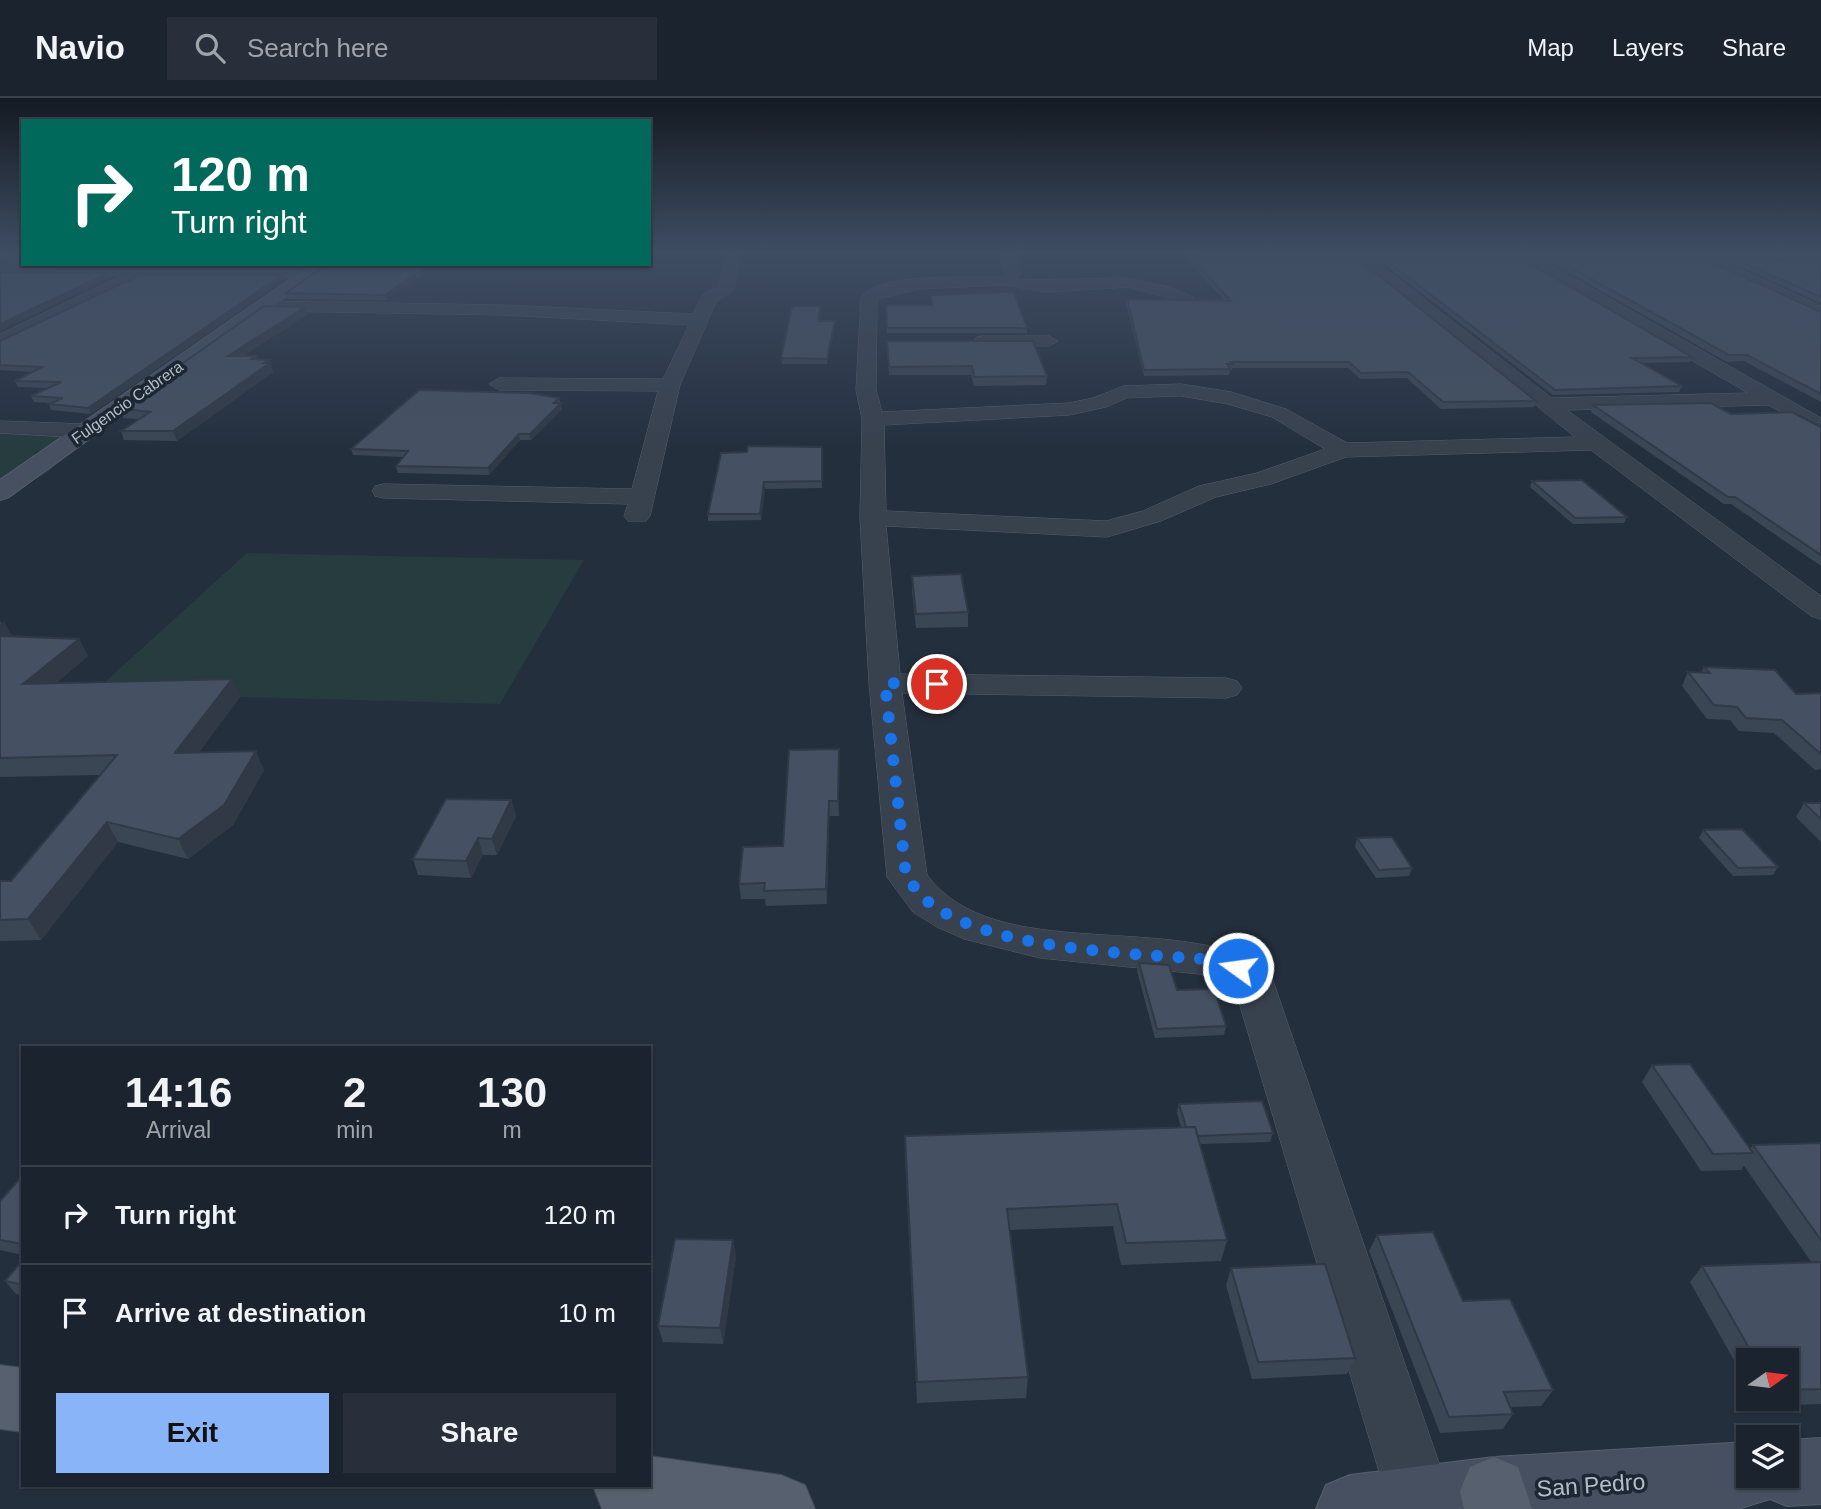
<!DOCTYPE html>
<style>
:root{--surface:#1b232e;--page:#282f3a;--text:#f1f3f6;--muted:#a0a4aa;--line:#39404a;--accent:#8ab4f8}
body{margin:0;font-family:Helvetica,sans-serif;background:var(--page);color:var(--text);height:100vh;display:flex;flex-direction:column;font-size:26px;white-space:nowrap}
*{box-sizing:border-box;margin:0}
p{font-size:23px;color:var(--muted)}
.icon{flex:none;width:38px;height:38px;fill:none;stroke:currentColor;stroke-width:2;stroke-linecap:round;stroke-linejoin:round}
.map{position:relative;flex:1;overflow:hidden}
.details{position:absolute;left:21px;top:948px;width:630px;height:441px;display:flex;flex-direction:column;background:var(--surface);border-radius:0px;box-shadow:0 2px 5px #0004,0 0 0 2px var(--line)}
.details>*{flex:none}
.guide{position:absolute;left:21px;top:21px;width:630px;height:147px;border-radius:0px;box-shadow:0 2px 5px #0004,0 0 0 2px var(--line);background:#00695c;color:#fff;overflow:hidden}
.needle{width:46px;rotate:76deg}
.controls{position:absolute;left:1736px;top:1250px;display:grid;gap:14px}
.controls a{display:grid;place-items:center;width:63px;height:63px;border-radius:0px;background:var(--surface);box-shadow:0 2px 5px #0004,0 0 0 2px var(--line);font-size:35px}
.pin{position:absolute;display:grid;place-items:center;width:60px;height:60px;color:#fff;margin:-30px;border:4px solid #fff;border-radius:50%;box-shadow:0 2px 7px #0007}
.me{position:absolute;width:77px;margin:-38px;rotate:284deg;stroke-linejoin:round;filter:drop-shadow(0 0 5px #0008)}
.turn{display:flex;align-items:center;gap:24px;height:147px;padding:0 35px;font-size:32px}
.turn .icon{width:91px;height:91px;stroke-width:2.5}
.turn b{display:block;font-size:49px;line-height:60px}
.eta{display:flex;justify-content:space-evenly;align-items:center;height:119px;text-align:center}
.eta b{font-size:42px;font-weight:700;line-height:49px}
.primary-button{display:flex;gap:14px;margin-top:auto;padding:14px 35px}
.primary-button a{flex:1;height:80px;border-radius:0px;background:var(--accent);color:#111;font-size:28px;font-weight:700;line-height:80px;text-align:center}
.primary-button a+a{background:var(--page);color:var(--text)}
ul{padding:0;list-style:none}
li{display:flex;align-items:center;gap:21px;height:98px;padding:0 35px;border-top:2px solid var(--line)}
li div{flex:1}
li b{display:block;font-size:26px}
li em{font-style:normal}
header{display:flex;align-items:center;gap:42px;box-sizing:border-box;height:98px;padding:0 35px;background:var(--surface);border-bottom:2px solid var(--line)}
header strong{font-size:33px}
nav{display:flex;gap:38px;margin-inline-start:auto;font-size:24px}
.search{width:490px;height:63px;background:var(--page);display:flex;align-items:center;gap:18px;box-sizing:border-box;padding:0 24px;border-radius:0px;color:var(--muted);font-size:26px}
.map>svg:first-child{display:block}
</style>
<header>
<strong>Navio</strong>
<div class="search"><svg class="icon" aria-label="search" viewBox="0 0 24 24"><circle cx="10" cy="10" r="6"/><path d="M15 15l6 6"/></svg>Search here</div>
<nav><a>Map</a><a>Layers</a><a>Share</a></nav>
</header>
<div class="map">
<svg width="1821" height="1411" viewBox="0 0 1821 1411">
<rect width="100%" height="100%" fill="#242f3e"/>
<path fill="#263c3f" d="M0,324L66,339L59,347L33,355L58,362L50,373L0,400Z
M247,455L584,462L500,606L93,595Z"/>
<g fill="none" stroke-linecap="round" stroke-linejoin="round">
<defs>
<path id="minor" d="M726,154H740L734,191L716,204L680,287L650,418L646,423H628L624,418L628,406L384,400L375,398L372,393L375,388L384,386L632,391L658,293L499,292L489,286L499,280L663,281L689,227L503,217L266,213L258,208L266,203L503,207L693,216L703,197L718,189Z
M1000,154H1014L1021,176L1017,180L1022,182L1128,180L1168,189L1195,200L1187,205L1128,189L1046,194L1005,187L919,191L877,201L876,292L882,314L1069,305L1093,300L1124,288L1181,286L1231,294L1286,311L1347,345L1575,339L1359,164H1198L1191,160L1198,156H1821V164H1724L1821,208V219L1708,168L1706,164H1545L1821,320V335L1768,307L1567,312L1821,498V521L1811,518L1591,352L1346,359L1271,386L1216,399L1161,423L1107,439L886,428L900,576L1226,580L1237,583L1242,590L1237,597L1226,600L902,595L927,777C995,869 1177,811 1269,871L1451,1400L1447,1411H1391L1387,1400L1235,891L1217,881L1199,876L1040,860L964,841L937,829L913,814L887,779L869,585L860,420L862,321L856,292L861,199C885,172 967,182 1002,178L1005,175ZM1377,164H1523L1748,295L1552,300ZM1181,298L1228,306L1272,319L1325,351L1257,375L1199,388L1143,413L1106,423L886,413L884,327L1069,317L1106,309L1127,300Z
M8,168L311,170L319,175L311,180L141,179L0,248V236L121,178L3,176L0,173Z
M983,238H1049L1058,243L1049,248L977,247L974,243L977,239Z
M0,323L85,326L96,333L85,340L0,335Z"/>
<path id="secondary" d="M312,166H331L9,399L0,402V382Z
M1821,1340V1406L1787,1408L1770,1401L1738,1411H1316L1326,1387L1350,1377L1494,1359L1748,1344V1377H1787V1342Z"/>
<path id="primary" d="M0,1267L23,1270V1334L0,1331Z
M649,1358L781,1377L805,1387L815,1411H602L593,1388H649Z
M1494,1359L1518,1369L1532,1411H1464L1460,1393L1470,1369Z"/>
</defs>
<use href="#minor" stroke="#565f6c" stroke-width="1"/>
<use href="#secondary" stroke="#565f6c" stroke-width="2"/>
<use href="#primary" stroke="#414a57" stroke-width="2"/>
<use href="#minor" fill="#38414e" fill-rule="evenodd"/>
<use href="#secondary" fill="#465061" fill-rule="evenodd"/>
<use href="#primary" fill="#56606e" fill-rule="evenodd"/>
</g>
<path fill="#3b4654" d="M0,154H23V166H7Z
M1180,154H1197L1193,157L1199,162L1536,303L1534,309L1441,311L1407,280L1360,281L1348,270H1232V272H1230L1229,277L1144,278L1126,206L1127,201L1225,203Z
M1386,162L1692,259L1690,264L1641,265L1682,288L1679,294L1553,297L1385,167Z
M1557,162L1821,214V304L1744,263L1727,264L1555,167Z
M1738,162H1821V205L1736,167Z
M97,166H307L305,167Z
M437,166L386,202L287,201L286,195Z
M284,182L91,316L51,312L49,306L50,305L34,304L31,298L49,290L18,289L15,283L32,274L0,272V243Z
M931,197L1027,230V235H887L886,207H932Z
M820,213L819,223L835,228L827,266H782L781,260Z
M308,216L243,258H256L257,261L269,262L273,274L177,343L124,342L121,333L138,321L123,320L119,310Z
M887,243L1047,278L1046,287L974,288L971,277H889Z
M559,300L562,311L531,342H520L489,377L398,375L396,368L403,359L353,357L351,351Z
M1593,307L1731,316L1821,329V468L1731,406H1724L1591,314Z
M822,349V390L765,391L761,422L708,423V416L747,354Z
M1532,383L1627,419L1624,425L1573,426L1530,389Z
M912,478L968,514V529L916,530L912,492Z
M0,523L12,539L79,541L88,558L56,585L232,581L240,599L199,654L264,672L233,727L188,761L118,744L41,842L0,843V783H11L100,677L0,679Z
M1704,569L1796,596L1821,595V671L1815,672L1774,635L1739,633L1730,622L1707,621L1682,588L1688,574L1701,575Z
M839,666V718H829L827,806L766,808L765,801H741L739,786L783,748Z
M511,702L516,718L497,757H483L471,780L418,777L413,761Z
M1804,705H1821V744L1796,719Z
M1703,732L1778,769L1773,777L1733,778L1699,740Z
M1357,740L1412,770L1409,778L1376,780L1355,749Z
M1139,865L1226,928L1224,937L1155,940L1137,873Z
M1652,967L1750,1051L1753,1047L1821,1045V1306L1760,1308L1756,1300H1787V1262H1748V1287L1690,1184L1702,1168L1812,1165L1744,1068L1741,1072L1701,1073L1642,984Z
M1179,1006L1273,1035L1270,1044L1200,1046L1227,1142L1221,1163L1121,1167L1113,1128L1010,1132L1028,1279L1026,1300L917,1305L905,1059V1038L1181,1029L1177,1015Z
M23,1077V1157L0,1152V1103Z
M1377,1137L1463,1203L1553,1292L1541,1308L1510,1309L1513,1316L1503,1331L1440,1335L1369,1153Z
M736,1158L723,1246L663,1244L658,1228Z
M23,1162V1197L16,1196L5,1183Z
M1231,1170L1355,1260L1347,1276L1252,1281L1226,1187Z"/>
<path fill="#303945" d="M4,161L7,166L0,171V164Z
M429,166H437L386,202L385,197Z
M108,175L110,180L0,233V226Z
M282,177L284,182L91,316L88,310Z
M305,209L308,216L231,266L228,258Z
M835,223V228L827,266V261Z
M269,262L273,274L177,343L173,333Z
M561,305L562,311L531,342L530,336Z
M519,336L520,342L489,377L488,370Z
M764,384L765,391L761,422L760,416Z
M4,523L13,541L0,551V526Z
M79,541L88,558L33,604L23,586Z
M232,581L240,599L184,674L175,655Z
M839,651V718L838,703Z
M256,653L264,672L233,727L188,761L178,741Z
M511,702L516,718L497,757L492,741Z
M829,703V718L827,806L826,791Z
M107,724L118,744L41,842L28,821Z
M478,740L483,757L471,780L466,763Z
M733,1142L736,1158L723,1246L720,1230Z"/>
<path fill="#455162" stroke="#303945" stroke-width="2" d="M0,154H23V161H4L0,164Z
M1186,154H1190L1199,162H1359L1536,303L1443,304L1408,274L1361,275L1349,264H1231L1233,266H1227L1230,271L1144,272L1127,201L1231,203Z
M1386,162H1524L1692,259L1632,260L1682,288L1555,292Z
M1557,162H1706L1821,214V296L1747,257H1729Z
M1738,162H1821V199Z
M327,166H429L385,197L286,195Z
M0,173L1,174L108,175L0,226Z
M140,177H282L88,310L49,306L63,300L31,298L61,284L15,283L42,269L0,267V243Z
M1014,194L1027,230H887L886,207H932L931,197Z
M264,208L305,209L228,258H256L252,261L269,262L264,265H270L173,333H121L150,314L119,310Z
M792,208H820L818,223H835L827,261L781,260Z
M887,243H1033L1047,278L974,279L972,268L889,269Z
M419,292L529,295L559,300L554,305H561L530,336H519L488,370L396,368L408,353L351,351Z
M1711,305L1731,316L1792,314L1821,329V457L1735,399H1728L1593,307Z
M748,348L822,349V383L764,384L760,416H708L721,355L747,354Z
M1582,382L1627,419L1575,420L1532,383Z
M961,476L968,514L916,516L912,478Z
M0,538L79,541L23,586L232,581L175,655L256,653L224,707L178,741L107,724L28,821L0,822V783H11L117,657L0,660Z
M1704,569L1775,572L1796,596L1821,595V656L1782,622L1746,620L1737,609L1714,607L1688,574L1710,575Z
M839,651L838,703H829L826,791L764,793L765,785L739,786L743,749L783,748L789,652Z
M446,701L511,702L492,741L478,740L466,763L413,761Z
M1804,705H1821V721Z
M1742,731L1778,769L1738,770L1703,732Z
M1392,739L1412,770L1379,772L1357,740Z
M1139,865L1169,867L1177,892L1214,891L1226,928L1157,931Z
M1690,966L1753,1055L1713,1056L1652,967Z
M1262,1003L1273,1035L1198,1038L1195,1029H1186L1179,1006Z
M1195,1029L1227,1142L1126,1145L1117,1106L1007,1111L1028,1279L917,1284L905,1038Z
M1821,1045V1142L1753,1047Z
M23,1077V1146L0,1142V1103Z
M1433,1134L1463,1203L1510,1201L1553,1292L1504,1294L1513,1316L1449,1319L1377,1137Z
M675,1141L733,1142L720,1230L658,1228Z
M23,1162V1187L5,1183Z
M1821,1164V1291L1787,1292V1262H1756L1702,1168Z
M1325,1166L1355,1260L1258,1264L1231,1170Z"/>
<linearGradient id="sky" x2="0" y2="1"><stop stop-color="#141a22"/><stop offset="0.44" stop-color="#3f4d63"/><stop offset="1" stop-color="#3f4d63" stop-opacity="0"/></linearGradient>
<rect width="1821" height="351" fill="url(#sky)"/>
<g fill="none" stroke-linecap="round" stroke-linejoin="round">
<path stroke="#1a73e8" stroke-width="12" stroke-dasharray="0 21.6" d="M937,586L885,585L906,779C913,786 919,797 927,803C990,854 1137,855 1216,862L1238,870"/>
</g>
<g text-anchor="middle" stroke-width="7" stroke-linejoin="round" paint-order="stroke">
<g font-size="16" fill="#b4bcc9" stroke="#1d2633">
<text transform="translate(127 304) rotate(-35)" y="6">Fulgencio Cabrera</text>
</g>
<g font-size="23" fill="#b4bcc9" stroke="#1d2633">
<text transform="translate(1591 1387) rotate(-4)" y="8">San Pedro</text>
</g>
</g>
</svg>
<div class="controls">
<a><svg class="needle" viewBox="-14 -14 28 28"><path d="M0-13l5 13h-10z" fill="#e53935"/><path d="M0 13l5-13h-10z" fill="#a0a4aa"/></svg></a>
<a><svg class="icon" aria-label="layers" viewBox="0 0 24 24"><path d="M12 4l9 5-9 5-9-5zM3 14l9 5 9-5"/></svg></a>
</div>
<div class="pin" style="left:937px;top:586px;background:#d93025"><svg class="icon" aria-label="arrive" viewBox="0 0 24 24"><path d="M6 21V4h12l-3 4 3 4H6"/></svg></div>
<svg class="me" style="left:1238px;top:870px" viewBox="-20 -20 40 40"><circle r="17" fill="#1a73e8" stroke="#fff" stroke-width="3"/><path d="M0-11L8 9 0 5-8 9z" fill="#fff"/></svg>
<div class="guide">
<div class="turn"><svg class="icon" aria-label="right" viewBox="0 0 24 24"><path d="M7 20v-9h11M14 6l5 5-5 5"/></svg><div><b>120 m</b>Turn right</div></div>
</div>
<section class="details">
<div class="eta">
<div><b>14:16</b><p>Arrival</p></div>
<div><b>2</b><p>min</p></div>
<div><b>130</b><p>m</p></div>
</div>
<ul>
<li><svg class="icon" aria-label="right" viewBox="0 0 24 24"><path d="M7 20v-9h11M14 6l5 5-5 5"/></svg><div><b>Turn right</b></div><em>120 m</em></li>
<li><svg class="icon" aria-label="arrive" viewBox="0 0 24 24"><path d="M6 21V4h12l-3 4 3 4H6"/></svg><div><b>Arrive at destination</b></div><em>10 m</em></li>
</ul>
<div class="primary-button"><a>Exit</a><a>Share</a></div>
</section>
</div>
